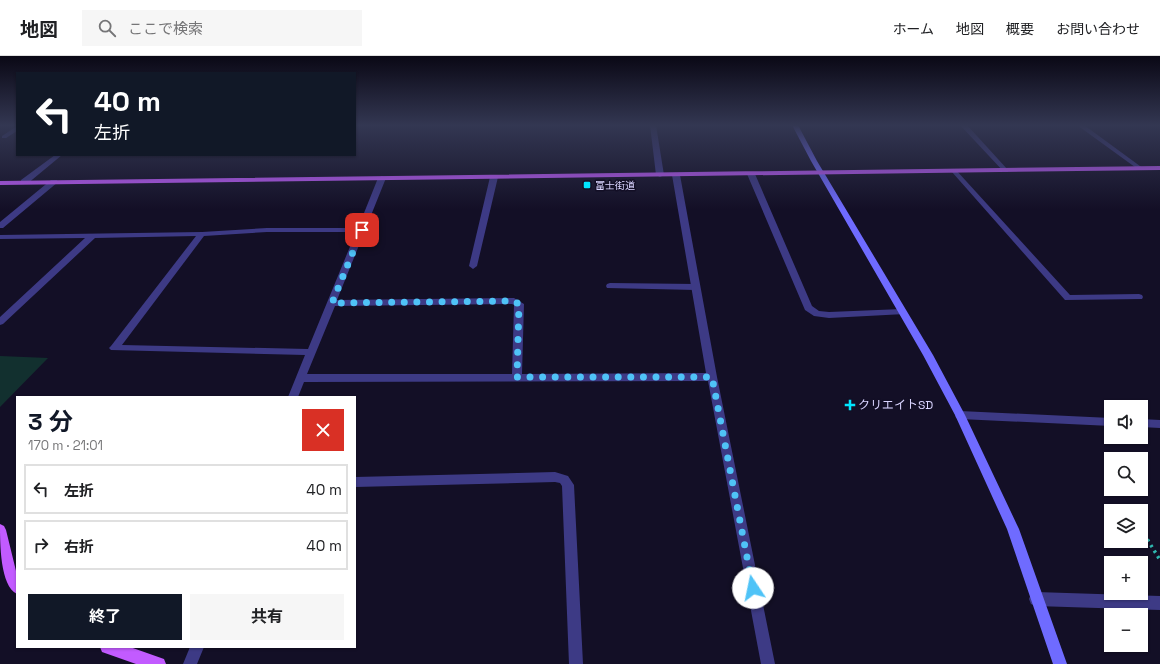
<!DOCTYPE html>
<html lang="ja">
<meta charset="utf-8">
<style>
:root{--surface:#fff;--page:#f6f6f6;--text:#202124;--muted:#757577;--line:#e0e0e0;--accent:#111827}
body{margin:0;font-family:"Space Grotesk","Noto Sans JP",sans-serif;background:var(--page);color:var(--text);height:100vh;display:flex;flex-direction:column;font-size:15px;white-space:nowrap}
*{box-sizing:border-box;margin:0}
p{font-size:13px;color:var(--muted)}
.icon{flex:none;width:22px;height:22px;fill:none;stroke:currentColor;stroke-width:2;stroke-linecap:round;stroke-linejoin:round}
.map{position:relative;flex:1;overflow:hidden}
.side{position:absolute;left:16px;top:340px;width:340px;height:252px;display:flex;flex-direction:column;background:var(--surface);border-radius:0px;box-shadow:0 1px 3px #0004}
.side>*{flex:none}
.banner{position:absolute;left:16px;top:16px;width:340px;height:84px;border-radius:0px;box-shadow:0 1px 3px #0004;background:#111827;color:#fff;overflow:hidden}
.tools{position:absolute;left:1104px;top:344px;display:grid;gap:8px}
.tools a{display:grid;place-items:center;width:44px;height:44px;border-radius:0px;background:var(--surface);box-shadow:0 1px 3px #0004;font-size:20px}
.pin{position:absolute;display:grid;place-items:center;width:34px;height:34px;color:#fff;margin:-17px;border-radius:8px;box-shadow:0 2px 6px #0006}
.me{position:absolute;width:44px;margin:-22px;rotate:349deg;stroke-linejoin:round;filter:drop-shadow(0 0 3px #0008)}
.turn{display:flex;align-items:center;gap:14px;height:84px;padding:0 12px;font-size:18px}
.turn .icon{width:52px;height:52px;stroke-width:2.5}
.turn b{display:block;font-size:28px;line-height:34px}
.round{display:grid;place-items:center;flex:none;width:42px;height:42px;border-radius:0px;background:var(--page)}
.summary{display:flex;align-items:center;justify-content:space-between;height:68px;padding:0 12px}
h1{font-size:24px;font-weight:700;line-height:30px;color:var(--accent)}
.primary-button{display:flex;gap:8px;margin-top:auto;padding:8px 12px}
.primary-button a{flex:1;height:46px;border-radius:0px;background:var(--accent);color:#fff;font-size:16px;font-weight:700;line-height:46px;text-align:center}
.primary-button a+a{background:var(--page);color:var(--text)}
ul{padding:0;list-style:none}
li{display:flex;align-items:center;gap:12px;height:50px;margin:0 8px 6px;padding:0 4px;border:2px solid var(--line);border-radius:0px}
li div{flex:1}
li b{display:block;font-size:15px}
li em{font-style:normal}
header{display:flex;align-items:center;gap:24px;box-sizing:border-box;height:56px;padding:0 20px;background:var(--surface);border-bottom:1px solid var(--line)}
header strong{font-size:19px}
nav{display:flex;gap:22px;margin-inline-start:auto;font-size:14px}
.search{width:280px;height:36px;background:var(--page);display:flex;align-items:center;gap:10px;box-sizing:border-box;padding:0 14px;border-radius:0px;color:var(--muted);font-size:15px}
.map>svg:first-child{display:block}
</style>
<header>
<strong>地図</strong>
<div class="search"><svg class="icon" aria-label="search" viewBox="0 0 24 24"><circle cx="10" cy="10" r="6"/><path d="M15 15l6 6"/></svg>ここで検索</div>
<nav><a>ホーム</a><a>地図</a><a>概要</a><a>お問い合わせ</a></nav>
</header>
<div class="map">
<svg width="1160" height="608" viewBox="0 0 1160 608">
<rect width="100%" height="100%" fill="#130f26"/>
<path fill="#12302f" d="M0,300L48,302L0,351Z"/>
<g fill="none" stroke-linecap="round" stroke-linejoin="round">
<path stroke="#2fb8b0" stroke-width="3.5" stroke-dasharray="2.5 4" stroke-linecap="butt" d="M1144,478L1160,504"/>
<path fill="#3d3a85" fill-rule="evenodd" d="M1077,69H1084L1144,113L1139,114Z
M954,113L956,114L1070,239L1139,238L1142,239L1143,241L1142,243L1065,244L952,116L951,115Z
M751,116L755,118L812,250L819,255L829,256L902,253L907,256L905,258L829,262L814,260L805,254L747,118Z
M494,119L498,121L477,210L473,213L469,210L490,121Z
M610,227L696,228L700,231L696,234L607,232L606,230L607,228Z
M1036,536L1160,540V554L1036,550L1031,548L1029,543L1031,538Z"/>
<path fill="#3d3a85" fill-rule="evenodd" d="M650,69H656L664,119L660,121L656,119Z
M960,69H967L1008,114V116H1004Z
M17,70V75L6,82H2V80Z
M55,99H62L27,128H21V124Z
M676,117L680,119L717,321L775,608H761L708,325L304,326L298,341H288L305,299L111,294L109,292L111,290L196,180L95,182L3,268L0,269V261L85,182L0,183V179L202,176L267,172H358L378,122L382,120L386,122L337,244L514,242L524,248L522,318L706,317L672,119ZM267,176H356L308,293L122,289L204,180ZM512,248L514,249L512,318H307L335,250Z
M51,124H57L58,126L3,172H0V166Z
M960,355L1111,362V370L960,363L956,362L955,359L956,356Z
M1141,363L1160,364V372L1141,371Z
M555,416L568,420L574,429L583,608H569L562,430L560,427L555,426L355,431V421Z
M190,591H204L197,608H183Z"/>
<path fill="#6f6bff" fill-rule="evenodd" d="M792,69H798L817,105L933,299L965,359L1019,473L1067,608H1053L1007,473L955,359L923,299L811,105Z"/>
<path fill="#c25bff" fill-rule="evenodd" d="M1160,110V114L0,129V125Z
M0,468L4,470L6,474L17,519V538C0,530 0,487 0,468Z
M100,591H130L164,603L166,608H136L102,596Z"/>
</g>
<linearGradient id="sky" x2="0" y2="1"><stop stop-color="#0a0815"/><stop offset="0.45" stop-color="#333752"/><stop offset="1" stop-color="#333752" stop-opacity="0"/></linearGradient>
<rect width="1160" height="154" fill="url(#sky)"/>
<g fill="none" stroke-linecap="round" stroke-linejoin="round">
<path stroke="#4fc3f7" stroke-width="7" stroke-dasharray="0 12.6" d="M362,174L332,247L514,245L519,248L517,321H712L753,532"/>
</g>
<g fill="#00e5ff" stroke="#130f26" stroke-width="1.5">
<rect x="583" y="125" width="8" height="8" rx="2"/>
<path d="M848 343h4v4h4v4h-4v4h-4v-4h-4v-4h4z"/>
</g>
<g text-anchor="middle" stroke-width="3" stroke-linejoin="round" paint-order="stroke">
<g font-size="10" fill="#d9d4ff" stroke="#130f26" text-anchor="start">
<text x="595" y="133">富士街道</text>
</g>
<g font-size="12" fill="#d9d4ff" stroke="#130f26" text-anchor="start">
<text x="858" y="353">クリエイトSD</text>
</g>
</g>
</svg>
<div class="tools">
<a><svg class="icon" aria-label="sound" viewBox="0 0 24 24"><path d="M4 9h4l5-4v14l-5-4H4zM17 9q2 3 0 6"/></svg></a>
<a><svg class="icon" aria-label="search" viewBox="0 0 24 24"><circle cx="10" cy="10" r="6"/><path d="M15 15l6 6"/></svg></a>
<a><svg class="icon" aria-label="layers" viewBox="0 0 24 24"><path d="M12 4l9 5-9 5-9-5zM3 14l9 5 9-5"/></svg></a>
<a>+</a>
<a>−</a>
</div>
<div class="pin" style="left:362px;top:174px;background:#d93025"><svg class="icon" aria-label="arrive" viewBox="0 0 24 24"><path d="M6 21V4h12l-3 4 3 4H6"/></svg></div>
<svg class="me" style="left:753px;top:532px" viewBox="-20 -20 40 40"><circle r="19" fill="#fff"/><path d="M0-13L10 11 0 6-10 11z" fill="#4fc3f7"/></svg>
<div class="banner">
<div class="turn"><svg class="icon" aria-label="left" viewBox="0 0 24 24"><path d="M17 20v-9H6M10 6l-5 5 5 5"/></svg><div><b>40 m</b>左折</div></div>
</div>
<section class="side">
<div class="summary"><div><h1>3 分</h1><p>170 m · 21:01</p></div><a class="round" style="background:#d93025;color:#fff"><svg class="icon" aria-label="close" viewBox="0 0 24 24"><path d="M6 6l12 12M18 6L6 18"/></svg></a></div>
<ul>
<li><svg class="icon" aria-label="left" viewBox="0 0 24 24"><path d="M17 20v-9H6M10 6l-5 5 5 5"/></svg><div><b>左折</b></div><em>40 m</em></li>
<li><svg class="icon" aria-label="right" viewBox="0 0 24 24"><path d="M7 20v-9h11M14 6l5 5-5 5"/></svg><div><b>右折</b></div><em>40 m</em></li>
</ul>
<div class="primary-button"><a>終了</a><a>共有</a></div>
</section>
</div>
